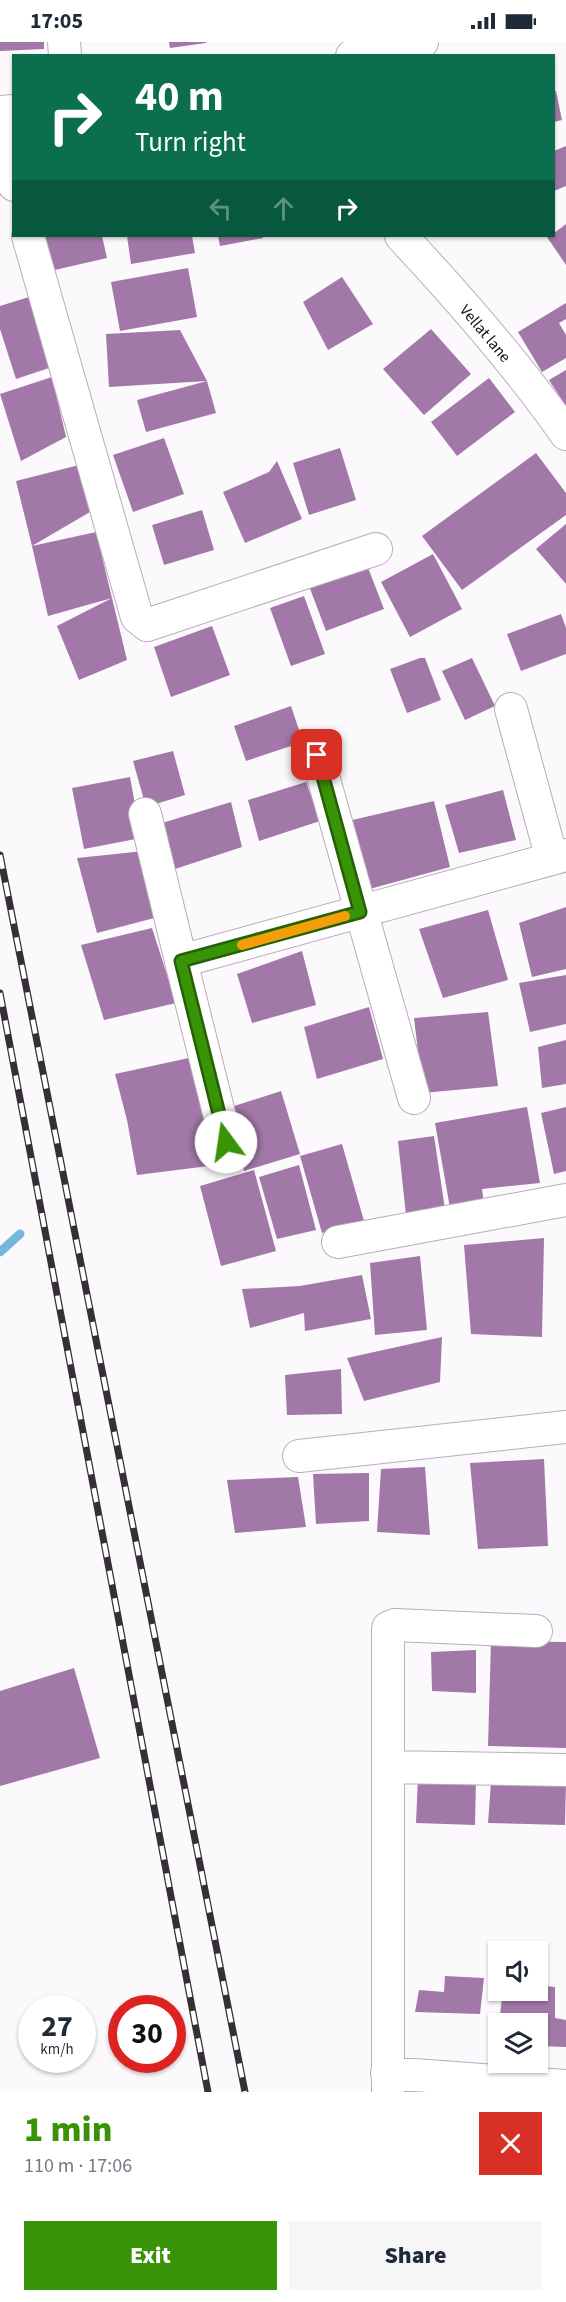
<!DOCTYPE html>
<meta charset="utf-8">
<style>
:root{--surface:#fff;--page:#f6f6f7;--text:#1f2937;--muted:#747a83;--accent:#399307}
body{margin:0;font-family:"Source Sans 3",sans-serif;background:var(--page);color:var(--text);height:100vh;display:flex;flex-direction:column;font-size:22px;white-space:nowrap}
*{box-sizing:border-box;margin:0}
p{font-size:20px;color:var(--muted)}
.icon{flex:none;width:33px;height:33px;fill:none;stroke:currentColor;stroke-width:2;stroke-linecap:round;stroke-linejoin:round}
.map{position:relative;height:2050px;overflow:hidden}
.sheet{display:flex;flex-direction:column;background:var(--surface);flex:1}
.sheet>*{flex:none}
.guide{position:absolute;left:12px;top:12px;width:543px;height:183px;border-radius:0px;box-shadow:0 2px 4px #0004;background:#0b6e4f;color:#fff;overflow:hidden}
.fabs{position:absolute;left:488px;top:1899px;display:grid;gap:12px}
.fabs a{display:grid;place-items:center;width:60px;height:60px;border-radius:0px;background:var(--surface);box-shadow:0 2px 4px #0004;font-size:30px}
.speed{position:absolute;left:18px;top:1953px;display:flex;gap:12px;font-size:30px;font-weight:700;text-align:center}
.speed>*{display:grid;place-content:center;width:78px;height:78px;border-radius:50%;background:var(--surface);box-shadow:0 2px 4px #0004;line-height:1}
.speed small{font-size:15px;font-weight:400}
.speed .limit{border:9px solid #d22;background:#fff;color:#111}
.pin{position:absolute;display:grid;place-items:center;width:51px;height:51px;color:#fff;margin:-26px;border-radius:12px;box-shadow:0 3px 9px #0006}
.me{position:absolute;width:66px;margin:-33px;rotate:346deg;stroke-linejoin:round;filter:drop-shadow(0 0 4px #0008)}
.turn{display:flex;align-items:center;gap:21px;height:126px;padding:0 24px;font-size:27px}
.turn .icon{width:78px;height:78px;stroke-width:2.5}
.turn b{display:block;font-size:42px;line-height:51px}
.lanes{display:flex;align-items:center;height:57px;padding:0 24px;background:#0003;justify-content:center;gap:30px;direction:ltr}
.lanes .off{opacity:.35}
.round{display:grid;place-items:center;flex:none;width:63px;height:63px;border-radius:0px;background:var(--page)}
.head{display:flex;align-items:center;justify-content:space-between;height:102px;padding:0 24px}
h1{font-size:36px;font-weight:800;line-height:45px;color:var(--accent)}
.action{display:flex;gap:12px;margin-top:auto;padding:12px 24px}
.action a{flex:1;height:69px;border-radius:0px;background:var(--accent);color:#fff;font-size:24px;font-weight:800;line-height:69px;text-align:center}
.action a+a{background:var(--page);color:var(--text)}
.status{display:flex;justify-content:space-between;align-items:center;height:42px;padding:0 30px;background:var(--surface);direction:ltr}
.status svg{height:16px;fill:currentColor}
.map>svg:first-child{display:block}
</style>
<div class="status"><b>17:05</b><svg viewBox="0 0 49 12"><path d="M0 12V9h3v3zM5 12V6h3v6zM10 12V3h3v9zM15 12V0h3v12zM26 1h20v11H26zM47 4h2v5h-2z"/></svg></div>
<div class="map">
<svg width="566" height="2050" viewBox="0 0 566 2050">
<rect width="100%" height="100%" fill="#fcf9fd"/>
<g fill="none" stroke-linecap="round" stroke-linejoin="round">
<path stroke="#75b6db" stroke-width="9" d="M0,1210L20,1192"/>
</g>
<path fill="#a278a8" d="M0,0H44V7L0,9Z
M169,0H206V1L170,6Z
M556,49L562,78L554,80V50Z
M566,104V144L554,149V109Z
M566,182V223L547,195L554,194V191Z
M37,194H102L107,216L46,230Z
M127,194H192L195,211L131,222Z
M218,194H263V196L220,204Z
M188,226L197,275L120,289L111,240Z
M342,235L373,282L328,308L303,260Z
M29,255L52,325L16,337L0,287V264Z
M566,261V277L559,281L566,293V316L542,330L518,290Z
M431,287L471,332L424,373L383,327Z
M180,288L207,339L109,345L106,292Z
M566,328V364L549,338Z
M52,335L66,395L21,419L0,352Z
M489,336L515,370L457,414L431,380Z
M207,339L216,371L146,390L137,358Z
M164,396L184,452L133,470L113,413Z
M340,406L356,458L309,473L293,421Z
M536,411L566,451V473L462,548L422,494Z
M277,419L302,477L245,501L223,450L269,430Z
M83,422L90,470L32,504L16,439Z
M202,468L214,508L164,523L152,483Z
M566,482V542L536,507Z
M96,490L127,618L79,638L57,584L112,556L48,574L32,504Z
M433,512L462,567L410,595L381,540Z
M367,523L384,567L326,589L309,544Z
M304,554L325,612L291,624L270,566Z
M561,572L566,586V612L521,629L507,592Z
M212,584L230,633L171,655L154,605Z
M420,616H425L441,658L407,671L390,627Z
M472,616L495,664L465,678L442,629Z
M291,664L303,700L246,719L234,684Z
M173,709L185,753L146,765L133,719Z
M130,735L141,796L84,807L72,746Z
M306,740L320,779L259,799L248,758Z
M503,748L516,798L459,811L445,763Z
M434,759L450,825L366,848L348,779Z
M231,760L242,805L175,827L162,781Z
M144,809L162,874L97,891L77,816Z
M566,865V927L532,935L519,881Z
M488,868L508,938L443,956L419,887Z
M152,886L176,961L104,978L81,903Z
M302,909L316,963L252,981L237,932Z
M566,933V982L530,990L519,941Z
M369,965L383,1017L317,1037L304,985Z
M488,970L498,1044L423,1051L414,976Z
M566,998V1042L542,1046L538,1005Z
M198,1014L210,1065L217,1123L137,1133L127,1078L115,1032Z
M281,1049L300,1112L244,1129L228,1066Z
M527,1065L540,1141L482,1147L484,1162L450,1166L435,1081Z
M566,1065V1129L554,1132L541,1071Z
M434,1094L445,1167L406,1173L398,1099Z
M342,1102L364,1179L322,1191L300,1114Z
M299,1123L316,1188L277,1197L259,1135Z
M254,1128L276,1209L221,1224L200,1144Z
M544,1196L542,1295L471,1292L464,1203Z
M420,1214L427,1288L375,1293L370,1221Z
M362,1233L371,1277L305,1289L304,1271L250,1286L242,1247L300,1244Z
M442,1295L440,1340L364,1359L347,1316Z
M341,1327L342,1372L287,1373L285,1333Z
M544,1417L548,1504L478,1507L470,1421Z
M425,1425L430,1493L377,1490L381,1427Z
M369,1431V1479L316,1482L313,1432Z
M298,1435L306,1485L235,1491L227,1438Z
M491,1599L566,1600V1706L488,1704Z
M476,1608V1651L432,1649L431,1610Z
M74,1626L100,1716L0,1744V1649Z
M418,1734L476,1737L475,1783L416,1781Z
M491,1740H566L565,1783L488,1781Z
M445,1934L484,1936L480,1972L415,1970L419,1948L444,1950Z
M537,1943L555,1945V1976L566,1978V2005L537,2004V1982H499L502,1955H513V1948H537Z"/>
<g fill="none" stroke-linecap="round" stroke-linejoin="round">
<defs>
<path id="minor" d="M64,0L65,14
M352,14L422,0
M0,70L14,69
M0,95L14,143
M28,194L137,575L147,583L376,507
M401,194C459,256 517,322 566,392
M511,667L552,817
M317,713L414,1056
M145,772L181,919L566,813
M181,919L226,1099
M338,1200L566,1158
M299,1414L566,1385
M388,1725L566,1728
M387,2031L566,2044
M388,2050V1586L395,1583L536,1589"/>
</defs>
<use href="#minor" stroke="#baabbd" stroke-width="34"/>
<use href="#minor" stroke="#fff" stroke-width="32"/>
<defs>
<path id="rail" d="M0,813L245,2050
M0,951L208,2050"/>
</defs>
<use href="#rail" stroke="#353036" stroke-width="7"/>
<use href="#rail" stroke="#fff" stroke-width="4.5" stroke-dasharray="14" stroke-linecap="butt"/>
</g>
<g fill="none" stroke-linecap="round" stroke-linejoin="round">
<defs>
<path id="route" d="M226,1100L181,919L360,870L317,713"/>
</defs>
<use href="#route" stroke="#256005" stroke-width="15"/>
<use href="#route" stroke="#399307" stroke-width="10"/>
<path stroke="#f59e0b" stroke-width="10" d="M242,903L345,874"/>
</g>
<g text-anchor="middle" stroke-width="4.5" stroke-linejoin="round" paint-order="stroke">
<g font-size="16" fill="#151016" stroke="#fff">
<text transform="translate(486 291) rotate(50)" y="6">Vellat lane</text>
</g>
</g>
</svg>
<div class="fabs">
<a><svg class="icon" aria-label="sound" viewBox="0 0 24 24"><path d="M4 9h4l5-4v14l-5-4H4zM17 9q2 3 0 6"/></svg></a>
<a><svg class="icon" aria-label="layers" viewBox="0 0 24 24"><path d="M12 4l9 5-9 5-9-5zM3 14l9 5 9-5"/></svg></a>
</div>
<div class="speed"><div>27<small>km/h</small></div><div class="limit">30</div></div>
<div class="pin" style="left:317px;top:713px;background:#d93025"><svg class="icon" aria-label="arrive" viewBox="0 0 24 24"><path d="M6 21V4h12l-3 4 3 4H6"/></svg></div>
<svg class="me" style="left:226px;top:1100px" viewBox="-20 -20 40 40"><circle r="19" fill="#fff"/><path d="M0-13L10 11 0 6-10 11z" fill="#399307"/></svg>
<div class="guide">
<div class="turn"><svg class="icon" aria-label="right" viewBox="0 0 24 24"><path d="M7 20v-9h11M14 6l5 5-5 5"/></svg><div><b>40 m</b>Turn right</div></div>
<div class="lanes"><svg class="icon off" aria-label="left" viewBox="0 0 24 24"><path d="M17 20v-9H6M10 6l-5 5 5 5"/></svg><svg class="icon off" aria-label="ahead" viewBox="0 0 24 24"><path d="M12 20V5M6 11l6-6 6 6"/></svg><svg class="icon" aria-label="right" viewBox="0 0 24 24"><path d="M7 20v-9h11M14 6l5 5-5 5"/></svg></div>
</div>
</div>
<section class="sheet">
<div class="head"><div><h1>1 min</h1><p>110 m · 17:06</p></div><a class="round" style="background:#d93025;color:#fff"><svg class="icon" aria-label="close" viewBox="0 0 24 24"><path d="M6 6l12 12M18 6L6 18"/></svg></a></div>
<div class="action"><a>Exit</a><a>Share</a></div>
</section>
